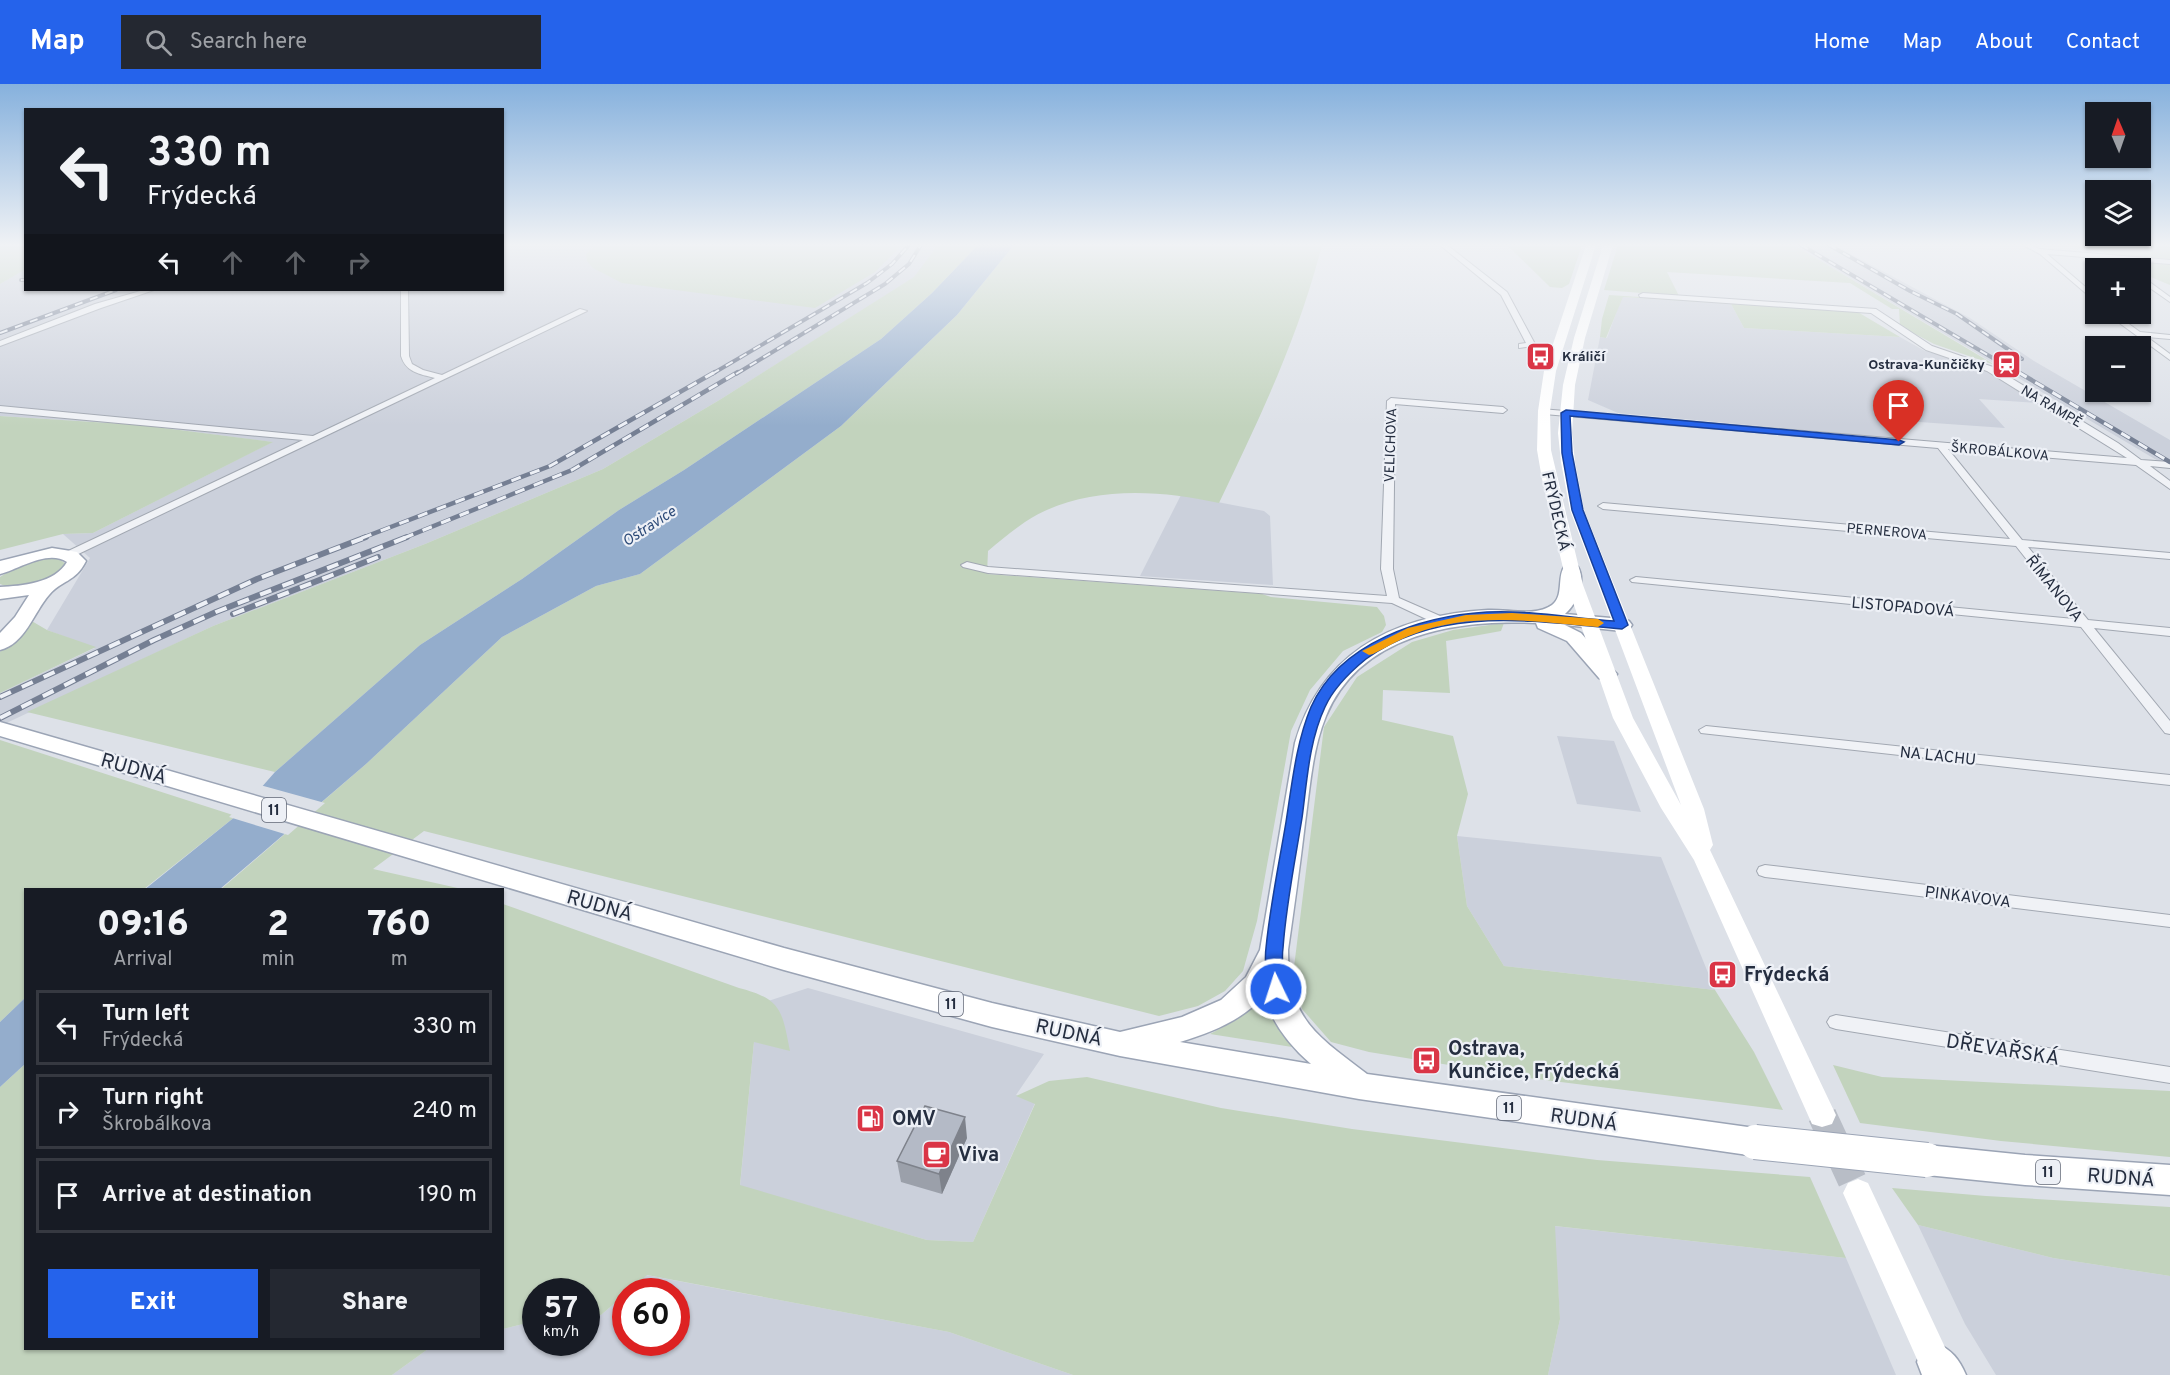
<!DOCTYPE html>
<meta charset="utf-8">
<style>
:root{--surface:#171b24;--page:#242831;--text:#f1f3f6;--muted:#9ea1a6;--line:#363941;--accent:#2563eb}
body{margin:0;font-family:Overpass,sans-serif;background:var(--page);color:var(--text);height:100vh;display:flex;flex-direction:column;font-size:22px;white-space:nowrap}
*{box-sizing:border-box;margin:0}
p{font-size:20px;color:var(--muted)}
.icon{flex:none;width:33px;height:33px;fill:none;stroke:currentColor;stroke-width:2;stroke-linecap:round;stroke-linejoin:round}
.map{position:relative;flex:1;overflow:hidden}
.sheet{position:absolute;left:24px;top:804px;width:480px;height:462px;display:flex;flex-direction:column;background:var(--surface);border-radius:0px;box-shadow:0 2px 4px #0004}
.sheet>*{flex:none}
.top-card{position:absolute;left:24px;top:24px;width:480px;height:183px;border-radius:0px;box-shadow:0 2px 4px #0004;background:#171b24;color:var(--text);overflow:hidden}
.needle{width:39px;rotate:358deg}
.tools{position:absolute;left:2085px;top:18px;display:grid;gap:12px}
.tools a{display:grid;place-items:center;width:66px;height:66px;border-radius:0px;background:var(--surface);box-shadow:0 2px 4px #0004;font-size:30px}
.speed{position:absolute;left:522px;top:1194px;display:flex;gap:12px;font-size:30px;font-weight:700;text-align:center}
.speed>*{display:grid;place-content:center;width:78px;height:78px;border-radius:50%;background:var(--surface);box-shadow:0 2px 4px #0004;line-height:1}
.speed small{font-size:15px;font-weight:400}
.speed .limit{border:9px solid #d22;background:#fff;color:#111}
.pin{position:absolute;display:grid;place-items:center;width:51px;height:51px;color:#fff;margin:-62px -26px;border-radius:50% 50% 50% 0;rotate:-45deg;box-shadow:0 0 6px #0007}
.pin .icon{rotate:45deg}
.me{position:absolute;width:66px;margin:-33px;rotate:356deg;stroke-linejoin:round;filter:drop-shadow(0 0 4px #0008)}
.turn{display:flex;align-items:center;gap:21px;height:126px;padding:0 24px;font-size:27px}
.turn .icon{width:78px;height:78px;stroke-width:2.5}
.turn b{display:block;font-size:42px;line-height:51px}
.lanes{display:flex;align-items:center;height:57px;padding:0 24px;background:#0003;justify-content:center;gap:30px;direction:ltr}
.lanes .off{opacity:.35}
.eta{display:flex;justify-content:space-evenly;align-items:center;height:102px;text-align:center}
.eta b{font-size:36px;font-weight:800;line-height:42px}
.action{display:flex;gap:12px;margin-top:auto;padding:12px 24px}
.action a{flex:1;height:69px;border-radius:0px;background:var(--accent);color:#fff;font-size:24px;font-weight:800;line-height:69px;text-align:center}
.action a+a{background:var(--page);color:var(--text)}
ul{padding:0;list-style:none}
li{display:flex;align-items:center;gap:18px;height:75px;margin:0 12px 9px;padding:0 12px;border:3px solid var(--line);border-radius:0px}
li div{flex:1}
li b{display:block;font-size:22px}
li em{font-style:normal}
header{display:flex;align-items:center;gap:36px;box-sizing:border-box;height:84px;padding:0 30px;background:var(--accent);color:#fff}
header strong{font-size:28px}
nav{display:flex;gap:33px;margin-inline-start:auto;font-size:21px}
.search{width:420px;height:54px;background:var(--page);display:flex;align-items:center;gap:15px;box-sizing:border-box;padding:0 21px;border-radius:0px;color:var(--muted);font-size:22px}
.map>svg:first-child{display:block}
</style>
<header>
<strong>Map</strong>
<div class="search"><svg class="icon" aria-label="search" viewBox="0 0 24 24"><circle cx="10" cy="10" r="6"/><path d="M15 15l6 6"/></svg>Search here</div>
<nav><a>Home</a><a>Map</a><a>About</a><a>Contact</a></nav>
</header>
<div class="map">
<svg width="2170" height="1291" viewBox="0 0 2170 1291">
<rect width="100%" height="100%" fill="#dde1e8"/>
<path fill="#cbd0db" d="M503,161H938L915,193L721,315L603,385L425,460L213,542L0,642V609L95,564L47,546L90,474L63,450L93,449L272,358L140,341L0,332V200L25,185L26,206H502Z
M1794,161H1834L1970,234L2034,277L2170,356V384Z
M1622,213L1731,220L1744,244L1900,253L1925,267L1981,283L2039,319L1979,315L2005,344L1891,336L1904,355L1618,329L1588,316L1600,253L1607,254Z
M1181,411L1264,427L1270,432L1273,501L1140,492Z
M1557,652L1614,657L1641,728L1577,720Z
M1457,752L1661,773L1715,906L1504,882L1467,822Z
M808,904L1044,970L1016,1011L1035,1019L973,1158L927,1156L740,1102L754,958L762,919Z
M1918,1141L2053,1174L2170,1192V1291H1996L1965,1240Z
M1554,1142L1846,1174L1896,1291H1548L1560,1235Z
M646,1191L949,1248L1073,1291H392L428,1265L502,1264L503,1245L535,1237L536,1258H586L587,1232L601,1231L625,1210L626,1258H676V1208L628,1207Z"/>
<path fill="#c2d3bd" d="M0,161H25L26,185L0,200Z
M596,161H902L875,188L815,224L622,199L593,184L587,177L586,170Z
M938,161H978L932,209L881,255L684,386L619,426L522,495L420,561L275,688L27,628L213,542L425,460L603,385L721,315L914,193Z
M1014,161H1322C1298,255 1260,333 1219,419C1156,405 1081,401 1025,438C1012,447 1000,457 988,467L987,490L1262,510L1271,513L1377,523L1384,532L1386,541L1382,548L1343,567L1310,606L1291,647L1257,837L1243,887L1225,907L1198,922L1159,932L424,747L373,785L462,805L220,806L366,680L502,553L596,502L640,490L841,342L957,231Z
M1507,161H1582L1569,200L1562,204L1550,203Z
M1618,161H1794L1995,281L1934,260L1900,242L1899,225H1892L1850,199L1667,188L1679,212L1604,206Z
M2040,161H2170V201L2141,189L2140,184H2128C2104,160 2072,164 2040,161Z
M1609,211L1856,227L1900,253L1744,244L1731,220L1623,213L1606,254L1600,253L1602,235Z
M0,332L140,341L273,358L93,449L63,450L0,466Z
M41,475H59L66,480C59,499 17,508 0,500V493L19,481Z
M30,536L47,546L96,563L0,609V568Z
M1504,539L1501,547L1446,557L1450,609L1383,606L1382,636L1453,652L1468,710L1457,752L1467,822L1504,882L1715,906L1754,968L1783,1026L1529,994L1369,968L1331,958L1302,925L1293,891L1324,643L1357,593L1412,558L1453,546Z
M0,656L236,732L144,805L26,806L25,914L0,938Z
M503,820L739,904C782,915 782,927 790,967L754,958L740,1101L927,1156L973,1158L1035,1020L1016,1012L1049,997L1087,993L1221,1024L1352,1045L1597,1076L1810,1093L1846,1174L1555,1142L1560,1235L1548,1291H1073L949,1248L647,1191L601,1231L587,1232L586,1208H536L535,1237L503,1245Z
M1265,914L1292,963L1210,950L1238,935Z
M25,980L26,1264L428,1265L392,1291H0V1003Z
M1833,981L1882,993L2170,1007V1073L2001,1057L1860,1039Z
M1892,1104L1986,1112L2170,1123V1192L2053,1174L1918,1141Z"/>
<path fill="#94adcc" d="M978,161H1014L957,231L841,342L640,490L596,502L502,553L366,680L220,805L144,806L236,732L275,688L420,561L522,495L619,426L684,386L881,255L932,209Z
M25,914V980L0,1003V938Z"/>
<path fill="#dde1e8" d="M260,701L325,719L288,751L229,733Z"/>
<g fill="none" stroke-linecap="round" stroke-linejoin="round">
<path stroke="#b8bdc6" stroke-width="29" stroke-dasharray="29 14" stroke-linecap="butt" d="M1822,1031L1858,1109"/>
<defs>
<path id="minor" d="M1440,161H1447L1507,208L1535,260L1534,262L1519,264V260L1526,259L1501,211Z
M2023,161H2032L2039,165L2170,176V180L2047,170L2096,212V218L2040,170Z
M2140,191L2170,213V218L2140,197Z
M144,206H154L101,224L0,262V257L95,220Z
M401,206H408L409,272L412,280L423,286L442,291L580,225L587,227L72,473H64V469L303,356L0,328V322L313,352L435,294C419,290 406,288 401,272Z
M1643,209L1876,225L1932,262L1993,283L2118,359L2141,376L2170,378V384L2150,382L2170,397V405L2136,381L1948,365L2022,456L2170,469V475L2028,463L2088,536L2170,544V552L2094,544L2170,637V650L2165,649L2081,543L1632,498L1630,496L1636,493L2074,535L2016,462L1603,425L1598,422L1603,419L2010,455L1938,364L1544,330L1541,329V325L2127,374L1987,287L1926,266L1871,229L1640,213L1639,211Z
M2107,230H2115L2140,248L2170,251V255L2147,253L2170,270V276Z
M1391,314L1503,323L1507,326L1503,329L1395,320L1393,485L1399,514L1447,535L1449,538L1447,541H1439L1392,519L988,489L963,483L961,481L967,478L988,483L1387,512L1381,485L1387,317Z
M1706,642L2170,691V701L1701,649L1699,646Z
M1765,781L2170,831V843L1765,793L1759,791L1757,787L1759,783Z
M1836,931L2170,983V999L1836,945L1830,943L1827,938L1830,933Z"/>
<path id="primary" d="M52,464L77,468L86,477C75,499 61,496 49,511C34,528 25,560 0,566V549L15,533L29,511L0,515V503C22,502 55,499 67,478C48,465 19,485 0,490V477Z
M1571,481L1578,483C1586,497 1577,520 1565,530L1622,535L1629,537L1632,541L1629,545L1622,547L1565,541L1581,549L1613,586L1617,590L1613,594L1606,596L1599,594L1567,557L1538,544L1536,539C1456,535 1360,550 1326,632C1312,666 1310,704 1305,739C1300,782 1294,824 1288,866C1288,935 1316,951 1367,990L1755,1044L1766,1048L1771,1058L1766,1068L1755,1072L1359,1015L1120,972L992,943L784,886L0,652V638L784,864L992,919L1120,948L1182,933L1221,916L1246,893L1260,866L1295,659C1322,566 1396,531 1488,526C1508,525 1535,533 1552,521C1564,512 1557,494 1564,483ZM1264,912C1272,939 1290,962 1311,980L1180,958C1212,948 1241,937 1264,912Z
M1927,1061L2025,1071L2170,1081V1111L2025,1101L1927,1091L1915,1087L1911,1076L1915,1065Z
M1936,1259C1952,1266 1959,1275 1966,1291H1922L1917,1278L1923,1265Z"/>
</defs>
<use href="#minor" stroke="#a2a8b2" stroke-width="2"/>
<use href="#primary" stroke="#9ba4b5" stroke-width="3"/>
<use href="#minor" fill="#f0f2f6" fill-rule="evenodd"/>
<path fill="#fff" fill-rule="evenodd" d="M1586,161H1596L1556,287L1550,327L1551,366L1583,501L1633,634L1681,721L1570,426L1561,378L1558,349L1563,301L1574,254L1603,161H1613L1585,254L1575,301L1572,349L1575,378L1584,426L1704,725L1713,761L1710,766L1836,1031L1832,1040L1822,1043L1812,1040L1694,776L1661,724L1613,634L1567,501L1542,395L1537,366L1538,327L1544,287Z
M1858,1095L1868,1099L1958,1291H1924L1843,1109L1848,1099Z"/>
<use href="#primary" fill="#fff" fill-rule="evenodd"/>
<defs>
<path id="rail-far2" d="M1801,161L2020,290
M1829,161L1910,207L1957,230L2022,275
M21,196H26
M0,249L116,206
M712,290L867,199L892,180L909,161
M736,290L885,200L909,180L921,161"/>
<path id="rail-far1" d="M2018,288L2170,378
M362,454L550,382L715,288
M404,454L572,386L738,288"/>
<path id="rail" d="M233,530L378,473
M0,613L257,495L366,453
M0,634L154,556L216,528L407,453"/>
</defs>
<use href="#rail-far2" stroke="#757f93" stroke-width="4"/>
<use href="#rail-far1" stroke="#757f93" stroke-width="4.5"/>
<use href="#rail" stroke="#757f93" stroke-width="6"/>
<use href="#rail-far2" stroke="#edf0f6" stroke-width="2" stroke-dasharray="8" stroke-linecap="butt"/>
<use href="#rail-far1" stroke="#edf0f6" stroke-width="3" stroke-dasharray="10" stroke-linecap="butt"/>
<use href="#rail" stroke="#edf0f6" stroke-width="4" stroke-dasharray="12" stroke-linecap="butt"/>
<defs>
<path id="primary-bridge" d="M1755,1058L1927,1076"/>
</defs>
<use href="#primary-bridge" stroke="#9ba4b5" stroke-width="36" stroke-linecap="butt"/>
<use href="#primary-bridge" stroke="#fff" stroke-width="34"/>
</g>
<path fill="#9ba0aa" d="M967,1054L942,1110L901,1098L897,1077Z"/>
<path fill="#7e828b" d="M965,1033L967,1054L942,1110L939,1090Z"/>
<path fill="#b4bac6" stroke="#7e828b" stroke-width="1.5" d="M925,1022L965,1033L939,1090L897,1077Z"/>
<linearGradient id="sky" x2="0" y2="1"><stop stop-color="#86b1dd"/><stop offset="0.47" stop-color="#f0f2f5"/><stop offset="1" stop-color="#f0f2f5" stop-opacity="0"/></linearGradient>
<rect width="2170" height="342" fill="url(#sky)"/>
<path fill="#2563eb" stroke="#184099" stroke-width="1.5" d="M1566,326L1899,356L1904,358L1899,361L1570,332L1572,369L1583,426L1628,541L1622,545C1537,538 1440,520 1366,575C1350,588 1334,603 1325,623C1309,657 1307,697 1302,734C1295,777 1286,821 1283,864C1281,877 1284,892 1285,905L1282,910L1276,912L1270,910L1267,905C1267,892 1264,877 1266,864C1270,822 1279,780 1286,738C1292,700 1296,659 1311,623C1340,558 1422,532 1487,528C1529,526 1572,534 1614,537L1572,426L1562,369L1561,329Z"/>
<path fill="#f59e0b" d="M1512,529L1598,535L1604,539L1598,543C1539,538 1471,527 1414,550C1400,555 1387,563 1373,570L1369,571L1362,567L1408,544L1466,531Z"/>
<defs>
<symbol id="bus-square" viewBox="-11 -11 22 22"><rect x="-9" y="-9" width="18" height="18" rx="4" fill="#da3546" stroke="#edf0f6"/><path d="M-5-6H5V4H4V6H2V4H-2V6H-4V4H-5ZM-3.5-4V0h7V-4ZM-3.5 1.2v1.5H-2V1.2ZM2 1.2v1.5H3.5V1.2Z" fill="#fff"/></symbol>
<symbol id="station-square" viewBox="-11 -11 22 22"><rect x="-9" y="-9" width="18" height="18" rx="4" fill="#da3546" stroke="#edf0f6"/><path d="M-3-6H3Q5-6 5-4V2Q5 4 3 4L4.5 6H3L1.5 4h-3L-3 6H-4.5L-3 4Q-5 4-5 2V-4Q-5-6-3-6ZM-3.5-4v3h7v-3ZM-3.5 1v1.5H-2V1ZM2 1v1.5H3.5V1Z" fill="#fff"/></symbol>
<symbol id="fuel-square" viewBox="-11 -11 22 22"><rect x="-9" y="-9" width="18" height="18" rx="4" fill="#da3546" stroke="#edf0f6"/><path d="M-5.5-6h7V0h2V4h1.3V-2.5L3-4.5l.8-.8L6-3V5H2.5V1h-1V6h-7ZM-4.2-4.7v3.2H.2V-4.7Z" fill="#fff"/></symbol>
<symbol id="cafe-square" viewBox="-11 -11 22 22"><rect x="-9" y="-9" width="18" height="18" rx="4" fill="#da3546" stroke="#edf0f6"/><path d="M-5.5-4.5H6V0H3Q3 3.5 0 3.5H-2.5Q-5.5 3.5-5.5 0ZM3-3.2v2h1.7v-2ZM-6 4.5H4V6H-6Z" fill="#fff"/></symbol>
</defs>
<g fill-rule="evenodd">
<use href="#bus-square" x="1524" y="256" width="33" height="33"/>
<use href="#station-square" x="1990" y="264" width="33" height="33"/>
<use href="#bus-square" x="1706" y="874" width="33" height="33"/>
<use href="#bus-square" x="1410" y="960" width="33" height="33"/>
<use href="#fuel-square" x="854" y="1018" width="33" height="33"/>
<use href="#cafe-square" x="920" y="1054" width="33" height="33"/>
</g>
<g text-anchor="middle" stroke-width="4.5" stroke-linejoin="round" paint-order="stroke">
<g font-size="14" font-weight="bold" fill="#252e40" stroke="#edf0f6" text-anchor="start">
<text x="1562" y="277">Králičí</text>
<text x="1985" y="285" text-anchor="end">Ostrava-Kunčičky</text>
</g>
<g font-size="14" fill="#252e40" stroke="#edf0f6">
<text transform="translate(2052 322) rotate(31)" y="5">NA RAMPĚ</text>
<text transform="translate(1390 361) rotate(-88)" y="5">VELICHOVA</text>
<text transform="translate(2000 367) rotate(5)" y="5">ŠKROBÁLKOVA</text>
<text transform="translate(1887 447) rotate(5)" y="5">PERNEROVA</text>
</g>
<g font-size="15" font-style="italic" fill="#2c4a78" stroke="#edf0f6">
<text transform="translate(649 442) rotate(-33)" y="5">Ostravice</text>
</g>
<g fill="#edf0f6" stroke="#616877" stroke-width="1.5">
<rect x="262" y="714" width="24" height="24" rx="4.5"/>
<rect x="939" y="908" width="24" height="24" rx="4.5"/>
<rect x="1497" y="1012" width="24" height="24" rx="4.5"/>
<rect x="2036" y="1076" width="24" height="24" rx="4.5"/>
</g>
<g font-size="15" font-weight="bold" fill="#252e40">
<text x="274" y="731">11</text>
<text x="951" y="925">11</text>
<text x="1509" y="1029">11</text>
<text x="2048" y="1093">11</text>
</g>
<g font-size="16" fill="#252e40" stroke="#edf0f6">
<text transform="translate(1557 427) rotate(77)" y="6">FRÝDECKÁ</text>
<text transform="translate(2055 504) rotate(51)" y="6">ŘÍMANOVA</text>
<text transform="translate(1903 522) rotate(5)" y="6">LISTOPADOVÁ</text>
<text transform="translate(1938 671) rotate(6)" y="6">NA LACHU</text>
<text transform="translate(1968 812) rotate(7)" y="6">PINKAVOVA</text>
</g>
<g font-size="20" fill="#252e40" stroke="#edf0f6">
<text transform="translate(134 684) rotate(16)" y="7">RUDNÁ</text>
<text transform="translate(600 821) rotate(16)" y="7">RUDNÁ</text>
<text transform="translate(1069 948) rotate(12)" y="7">RUDNÁ</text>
<text transform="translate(2003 965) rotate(9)" y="7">DŘEVAŘSKÁ</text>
<text transform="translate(1584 1035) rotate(8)" y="7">RUDNÁ</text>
<text transform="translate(2121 1093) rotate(4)" y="7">RUDNÁ</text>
</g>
<g font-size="20" font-weight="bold" fill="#252e40" stroke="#edf0f6" text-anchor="start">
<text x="1744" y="897">Frýdecká</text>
<text x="1448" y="971">Ostrava,<tspan x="1448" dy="23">Kunčice, Frýdecká</tspan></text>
<text x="892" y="1041">OMV</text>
<text x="958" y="1077">Viva</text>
</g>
</g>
</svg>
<div class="tools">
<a><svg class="needle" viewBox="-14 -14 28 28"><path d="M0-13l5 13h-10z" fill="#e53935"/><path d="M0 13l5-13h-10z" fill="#9ea1a6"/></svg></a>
<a><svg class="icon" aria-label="layers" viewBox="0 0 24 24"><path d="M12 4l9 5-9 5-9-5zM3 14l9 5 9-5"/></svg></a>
<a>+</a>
<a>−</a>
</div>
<div class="speed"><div>57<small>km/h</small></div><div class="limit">60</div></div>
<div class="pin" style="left:1899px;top:358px;background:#d93025"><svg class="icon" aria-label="arrive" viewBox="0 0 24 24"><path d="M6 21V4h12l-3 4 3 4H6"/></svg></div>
<svg class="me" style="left:1276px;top:905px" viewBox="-20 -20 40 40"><circle r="17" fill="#2563eb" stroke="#fff" stroke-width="3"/><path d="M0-11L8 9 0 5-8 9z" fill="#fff"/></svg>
<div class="top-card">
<div class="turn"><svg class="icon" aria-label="left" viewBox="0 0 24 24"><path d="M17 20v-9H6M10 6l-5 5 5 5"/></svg><div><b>330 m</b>Frýdecká</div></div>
<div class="lanes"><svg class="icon" aria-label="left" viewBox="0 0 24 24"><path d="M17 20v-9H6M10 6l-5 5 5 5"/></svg><svg class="icon off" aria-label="ahead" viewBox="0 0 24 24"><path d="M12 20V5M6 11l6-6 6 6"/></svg><svg class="icon off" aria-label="ahead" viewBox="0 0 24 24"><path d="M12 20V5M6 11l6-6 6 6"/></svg><svg class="icon off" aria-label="right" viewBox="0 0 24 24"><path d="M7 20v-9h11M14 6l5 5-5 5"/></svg></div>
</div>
<section class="sheet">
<div class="eta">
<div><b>09:16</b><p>Arrival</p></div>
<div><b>2</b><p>min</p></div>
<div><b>760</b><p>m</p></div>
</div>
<ul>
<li><svg class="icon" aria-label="left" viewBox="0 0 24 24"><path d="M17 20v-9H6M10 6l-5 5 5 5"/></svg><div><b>Turn left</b><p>Frýdecká</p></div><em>330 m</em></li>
<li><svg class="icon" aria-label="right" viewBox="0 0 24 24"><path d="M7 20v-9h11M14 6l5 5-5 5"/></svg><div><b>Turn right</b><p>Škrobálkova</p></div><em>240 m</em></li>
<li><svg class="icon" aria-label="arrive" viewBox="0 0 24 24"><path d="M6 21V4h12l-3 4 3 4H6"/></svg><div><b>Arrive at destination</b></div><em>190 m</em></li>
</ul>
<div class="action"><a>Exit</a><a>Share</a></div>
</section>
</div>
